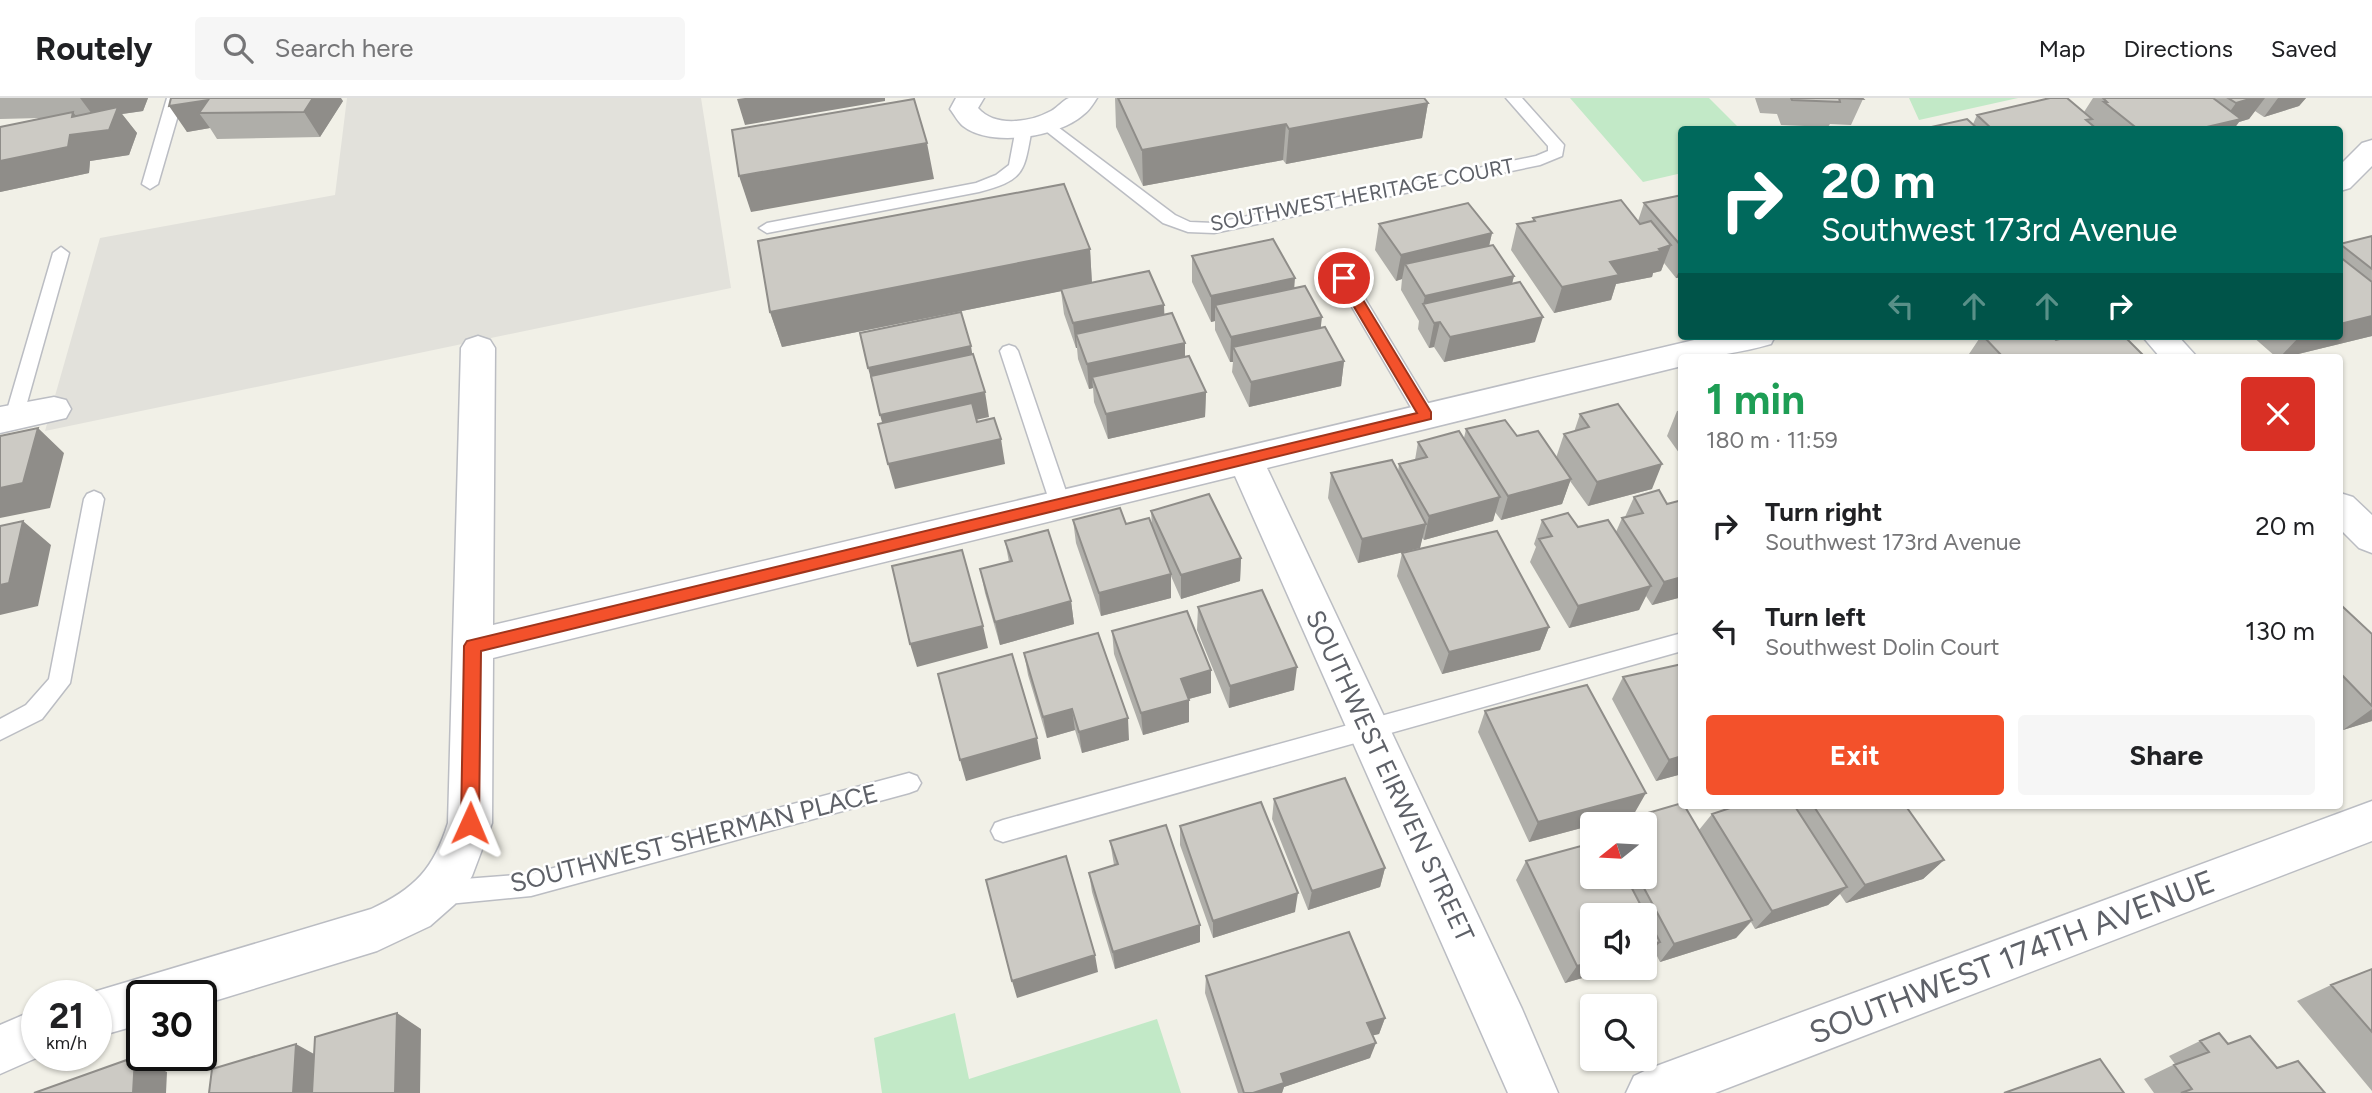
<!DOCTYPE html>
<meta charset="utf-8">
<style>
:root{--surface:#fff;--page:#f6f6f6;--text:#202124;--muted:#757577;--line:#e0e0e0;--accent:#f3512b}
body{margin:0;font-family:Figtree,sans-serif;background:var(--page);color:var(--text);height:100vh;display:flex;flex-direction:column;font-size:26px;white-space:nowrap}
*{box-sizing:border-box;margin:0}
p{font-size:23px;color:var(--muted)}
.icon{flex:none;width:38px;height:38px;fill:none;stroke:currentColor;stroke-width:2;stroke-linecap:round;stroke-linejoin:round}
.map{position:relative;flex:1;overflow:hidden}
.drawer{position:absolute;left:1678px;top:256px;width:665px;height:455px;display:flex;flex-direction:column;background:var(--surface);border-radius:7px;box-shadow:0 2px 5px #0004}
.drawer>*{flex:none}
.top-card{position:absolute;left:1678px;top:28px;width:665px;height:214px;border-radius:7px;box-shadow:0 2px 5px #0004;background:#00695c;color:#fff;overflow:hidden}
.needle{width:46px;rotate:252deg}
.fabs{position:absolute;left:1580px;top:714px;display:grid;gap:14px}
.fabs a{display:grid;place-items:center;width:77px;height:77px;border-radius:7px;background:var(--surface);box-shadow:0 2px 5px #0004;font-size:35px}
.speed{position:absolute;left:21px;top:882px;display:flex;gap:14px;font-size:35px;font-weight:700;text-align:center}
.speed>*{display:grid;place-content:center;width:91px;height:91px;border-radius:50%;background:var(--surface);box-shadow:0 2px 5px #0004;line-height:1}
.speed small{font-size:18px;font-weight:400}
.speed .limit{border:4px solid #111;border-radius:10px;background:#fff;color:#111}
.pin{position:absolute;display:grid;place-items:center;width:60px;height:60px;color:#fff;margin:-30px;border:4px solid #fff;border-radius:50%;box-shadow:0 2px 7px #0007}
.me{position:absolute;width:77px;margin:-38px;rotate:1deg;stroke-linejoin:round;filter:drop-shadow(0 0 5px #0008)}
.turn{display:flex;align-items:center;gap:24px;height:147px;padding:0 28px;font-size:32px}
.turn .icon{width:91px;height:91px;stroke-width:2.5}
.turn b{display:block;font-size:49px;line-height:60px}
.lanes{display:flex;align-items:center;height:66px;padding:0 28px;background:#0003;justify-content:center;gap:35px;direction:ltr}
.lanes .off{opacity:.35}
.round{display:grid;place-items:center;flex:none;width:74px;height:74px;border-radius:7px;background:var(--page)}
.headline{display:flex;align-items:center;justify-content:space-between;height:119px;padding:0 28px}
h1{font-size:42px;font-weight:700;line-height:52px;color:#1e9e55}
.primary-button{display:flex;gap:14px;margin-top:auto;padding:14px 28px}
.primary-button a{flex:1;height:80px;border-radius:7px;background:var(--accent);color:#fff;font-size:28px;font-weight:700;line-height:80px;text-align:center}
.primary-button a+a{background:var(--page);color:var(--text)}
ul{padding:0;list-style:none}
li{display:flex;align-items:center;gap:21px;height:105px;padding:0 28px}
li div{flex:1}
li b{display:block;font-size:26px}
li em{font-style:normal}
header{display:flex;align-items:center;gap:42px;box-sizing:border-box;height:98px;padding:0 35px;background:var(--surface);border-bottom:2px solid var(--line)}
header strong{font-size:33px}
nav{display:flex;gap:38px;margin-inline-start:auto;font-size:24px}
.search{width:490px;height:63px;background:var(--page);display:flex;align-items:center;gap:18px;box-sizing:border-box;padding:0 24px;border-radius:7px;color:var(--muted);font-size:26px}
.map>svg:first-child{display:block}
</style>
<header>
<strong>Routely</strong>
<div class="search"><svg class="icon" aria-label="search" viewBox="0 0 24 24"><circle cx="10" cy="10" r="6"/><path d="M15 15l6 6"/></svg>Search here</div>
<nav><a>Map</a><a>Directions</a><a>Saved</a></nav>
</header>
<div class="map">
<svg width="2372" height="995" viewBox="0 0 2372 995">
<rect width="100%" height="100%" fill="#f1f0e7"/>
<path fill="#e2e1db" d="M347,0H701L731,190L45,333L100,140L335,97Z"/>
<path fill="#c2e9c7" d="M1570,0H1709L1740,31L1682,32V75L1643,84Z
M1909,0H2018L1919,22Z
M955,915L969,981L1157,921L1181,995H882L874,940Z"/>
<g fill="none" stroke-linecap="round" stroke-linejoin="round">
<defs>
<path id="lane" d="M167,0H183L158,86L150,91L142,86Z
M1506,0H1522L1564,47L1562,58L1540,67L1214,135L1188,134L1163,125L1037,26L1045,21L1050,23L1175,117L1190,124L1214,125L1536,58L1548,53V48Z
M1024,25L1032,30C1024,73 1026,82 979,94L767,135L759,130L767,125L976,85L996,77L1009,67L1016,30Z
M61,149L69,155L23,319L21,324H7L5,319L53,155Z
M1344,174L1350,176L1433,313L1435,318L1433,323H1419L1335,180Z
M1009,247L1015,249L1018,253L1070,405L1067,410L1060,413L1053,410L1050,405L1000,253L1003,249Z
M94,393L101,396L104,401L70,585L42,621L0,642V621L26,607L49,581L84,401L87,396Z
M1682,535V553L1003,744L995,741L991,733L995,725L1003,722Z
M909,675L917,678L921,685L917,692L909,695L531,798L438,807L429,803L426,795L429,787L438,783L531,776Z"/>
<path id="street" d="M956,0H984L978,10C995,30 1031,24 1051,13C1057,10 1063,2 1069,0C1076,0 1089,0 1097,0C1093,6 1089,13 1083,17C1058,39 991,50 963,28C958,24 954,16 950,11Z
M2372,42V68L2350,90L2340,93V67L2362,45Z
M478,238L490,242L495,250L493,527L1711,238H1775L1771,246C1740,255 1713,259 1682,259V268L1267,370L1522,911L1558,995H1508L1235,378L493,560L492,725L472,778L455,806L430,828L377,853L201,907V898H142V926L96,939V898H80L371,811C415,791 434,770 448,725L461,250L466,242Z
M2142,238H2178L2197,259H2160Z
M54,299L66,302L71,311L66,320L0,335V309Z
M2340,395L2353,399L2372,417V455L2359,450L2340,431Z
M2372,703V743L1715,995H1626L1634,978L1651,970Z
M37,911V957H43L0,976V927Z"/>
</defs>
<use href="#lane" stroke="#bbbdc3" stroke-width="3"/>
<use href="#street" stroke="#bbbdc3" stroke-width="3"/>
<use href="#lane" fill="#fff" fill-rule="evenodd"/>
<use href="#street" fill="#fff" fill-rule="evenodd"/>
</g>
<path fill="#afaea9" d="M0,0H148L143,13L122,16L137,35L129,57L90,63L89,75L0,94V29L41,20L0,21Z
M171,0L343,3L320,39L217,41L210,30L187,34Z
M1115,0H1424L1428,5L1422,40L1286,66L1283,62L1143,88L1116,29Z
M1755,0H1862L1863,1L1851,27L1830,26L1828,29L1781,27L1777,16L1760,15Z
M2093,0H2306L2299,8L2264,19L2255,13L2249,21L2239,24L2233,32H1918L1973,26L1977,17L2084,14Z
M1682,97V179L1676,180L1664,165L1661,173L1653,175L1652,179L1616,186L1611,202L1554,215L1511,152L1517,126L1533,123V120L1638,123L1644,105Z
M1379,126L1492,135L1489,148L1514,178L1512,186L1535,244L1444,264L1434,249L1429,250L1418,231L1419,223L1401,192L1402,181L1396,183L1375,152Z
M2372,138V238L2286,259H2276L2252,238H2340V147Z
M1090,151L1092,185L1164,217L1185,258L1206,294L1205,319L1108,341L1094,304L1093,290L1089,291L1078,261L1077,250H1076L1064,216L1061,193L782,249L770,214Z
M1192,158L1295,190L1344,263L1341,288L1249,309L1232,274L1233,264H1230L1215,232V223L1211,224L1192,184Z
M1981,238H2124L2145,259H1967Z
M1682,312V359L1667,338L1677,313Z
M1580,316L1652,391L1588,408L1570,383L1562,406L1501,422L1495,414L1493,423L1424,442L1422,440L1420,450L1358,465L1328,400L1331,375L1398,374L1399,366L1415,362L1418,344L1464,340L1466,331L1517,338L1556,360L1564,336L1574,334Z
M1659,392L1682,499L1652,507L1646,498L1639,512L1569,530L1530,464L1536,449L1534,446L1542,422L1578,429L1616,434L1622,420L1625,419L1634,399Z
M1151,413L1241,460L1240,483L1181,501L1171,478V500L1101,518L1076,445L1073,422L1152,428Z
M1005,443L1071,503L1074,526L1000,547L985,495L980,471L1009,464Z
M1402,455L1549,529L1540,552L1442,576L1397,478Z
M1198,509L1294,592L1229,610L1197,532Z
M2340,510L2372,536V623L2343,632L2340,628Z
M1112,533L1211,595L1189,601V624L1143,637L1114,556Z
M1024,555L1129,642L1082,655L1075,632L1047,640L1028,577Z
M1623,579L1682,676L1656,683L1612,601Z
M1485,613L1634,716L1529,744L1478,634Z
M1274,701L1385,770L1380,789L1308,812L1272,721Z
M1739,707H1905L1944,762L1923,781L1846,805L1840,796L1828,807L1755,831L1751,824L1736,840L1660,864L1654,852L1645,861V817L1592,870H1617L1565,885L1516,782L1526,763L1592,779H1645L1699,732L1712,716Z
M1180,728L1295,814L1213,840L1180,747Z
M1110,743L1200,827V844L1115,871L1092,794L1089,775L1114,767Z
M2372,871V993L2297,903L2331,887Z
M1206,878L1385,920L1379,936L1373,937L1370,960L1284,989L1282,995H1238L1205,895Z
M2200,943L2228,946L2277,970L2325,995H2154L2144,981L2175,966L2169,958Z"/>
<path fill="#8f8d89" d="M80,0H148L143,13L122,16L137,35L129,57L90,63L89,75L0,94V63L72,19L73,14L89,35L95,20Z
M313,0H341L343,3L320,39L304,14Z
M745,0H885V3L745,27L737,1Z
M2253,0H2265L2249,21L2239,24L2233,32H2197L2221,26L2236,5Z
M2278,0H2306L2299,8L2264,19Z
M208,2L199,15L210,30L187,34L169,8Z
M1428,5L1422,40L1286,66L1289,31Z
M1286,26L1283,62L1143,88L1142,52Z
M927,45L934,81L751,114L739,78Z
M1492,135L1486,161L1405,166L1402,181L1396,183L1401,157Z
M1671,147L1661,173L1653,175L1652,179L1616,186L1611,202L1554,215L1562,189L1610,164Z
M1090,151L1092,187L782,249L770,214Z
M1682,166V179L1676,180Z
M1514,178L1507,204L1423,207L1425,198Z
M1295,180L1293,206L1215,207V223L1211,224V198Z
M1164,207L1165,232L1076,236L1077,250H1076L1073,225Z
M2372,218V238L2286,259H2280L2300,238H2340V226Z
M1322,219L1319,244L1233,249V264H1230L1231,239Z
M1543,219L1535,244L1444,264L1450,239Z
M1440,224L1434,249L1429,250L1434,225Z
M1185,245V270L1092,279L1093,290L1089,291L1087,266Z
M971,248L975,273L875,295L868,270Z
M1344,263L1341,288L1249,309L1251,284Z
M985,294L989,319L887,342L880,317Z
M1206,294L1205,319L1108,341L1106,316Z
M38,330L64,355L50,410L0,420V390Z
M1001,341L1005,366L895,391L888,366Z
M1662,366L1652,391L1588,408L1597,384Z
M1571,381L1562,406L1501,422L1508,398Z
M1500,399L1493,423L1424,442L1429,418Z
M23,423L51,447L38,508L0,517V487Z
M1426,426L1420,450L1358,465L1362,441Z
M1241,460L1240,483L1181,501V477Z
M1171,476V500L1101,518L1099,495Z
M1682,479V499L1652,507L1664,484Z
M1651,488L1639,512L1569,530L1578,508Z
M1071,503L1074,526L1000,547L995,524Z
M983,528L988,550L917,569L910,546Z
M1549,529L1540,552L1442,576L1449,554Z
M1297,569L1294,592L1229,610L1230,588Z
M1211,572V595L1181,603V581Z
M1189,602V624L1143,637L1141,615Z
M1072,611L1075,632L1047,640L1043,619Z
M2372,611V623L2343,632Z
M1128,620L1129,642L1082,655L1079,634Z
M1037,640L1041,661L966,683L960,662Z
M1682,658V676L1656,683L1669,662Z
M1646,695L1634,716L1529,744L1538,724Z
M1944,762L1923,781L1846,805L1865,787Z
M1385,770L1380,789L1308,812L1312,793Z
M1847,789L1828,807L1755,831L1772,813Z
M1298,795L1295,814L1213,840V823Z
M1752,822L1736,840L1660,864L1674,846Z
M1200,827V844L1115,871L1113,854Z
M1660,844L1646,861H1645V848Z
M1095,857L1098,874L1017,900L1012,883Z
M1592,864V870H1617L1565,885L1577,868Z
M397,915L421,931L420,995H395Z
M1385,920L1379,936L1362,940L1367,925Z
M1376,945L1370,960L1284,989L1282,995H1253L1281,976Z
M296,946L323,961L321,995H293Z
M135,959L167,974L166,995H133Z"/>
<path fill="#cccac4" stroke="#8f8d89" stroke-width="2" d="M171,0H313L304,14L199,15L208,2L169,8Z
M1118,0H1424L1428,5L1289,31L1286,26L1142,52Z
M1791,0H1862L1863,1L1839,0L1840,4L1792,2Z
M2050,0H2067L2092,21L2086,22L2098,32H1993L1977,17Z
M2103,0H2213L2241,21L2198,31V32H2139L2104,4H2107Z
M2228,0H2253L2236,5Z
M914,1L927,45L739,78L732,32Z
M118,9L109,32L70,37L68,49L0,63V29L73,14L72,19Z
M1967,21L1979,32H1918Z
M1064,86L1090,151L770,214L758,143Z
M1682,97V149L1644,105Z
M1621,102L1640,126L1651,123L1671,147L1659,151L1661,153L1610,164L1619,177L1562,189L1517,126L1535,123L1533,120Z
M1468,105L1492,135L1401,157L1379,126Z
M2372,138V171L2340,146Z
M1273,141L1295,180L1211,198L1192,158Z
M1493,147L1514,178L1425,198L1405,166Z
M2340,159L2372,184V218L2340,226Z
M1149,173L1164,207L1073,225L1061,191Z
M1520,184L1543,219L1450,239L1440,224L1434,225L1423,206Z
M1305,188L1322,219L1231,239L1215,207Z
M961,214L971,248L868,270L860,235Z
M1172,215L1185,245L1087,266L1076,236Z
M1325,229L1344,263L1251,284L1233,249Z
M1983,238H2052L2056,242L2069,239L2068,238H2124L2145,259H2003Z
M973,256L985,294L880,317L871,278Z
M1189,258L1206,294L1106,316L1092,279Z
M972,305L977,324L994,320L1001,341L888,366L878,326Z
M1618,306L1662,366L1597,384L1564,336L1589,329L1580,316Z
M1505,322L1517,338L1538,333L1571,381L1508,398L1466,331Z
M38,330L23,385L0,390V338Z
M1459,333L1500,399L1429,418L1399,366L1427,359L1418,344Z
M1392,362L1426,426L1362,441L1331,375Z
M1659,392L1667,406L1682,402V479L1664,484L1622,420L1643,415L1634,399Z
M1209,396L1241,460L1181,477L1151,413Z
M1120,410L1126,426L1149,420L1171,476L1099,495L1073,422Z
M1568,415L1578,429L1608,422L1651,488L1578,508L1539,441L1552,438L1542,422Z
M23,423L9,485L0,487V428Z
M1048,432L1071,503L995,524L980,471L1012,463L1005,443Z
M1497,433L1549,529L1449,554L1402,455Z
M962,452L983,528L910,546L892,468Z
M1262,492L1297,569L1230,588L1198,509Z
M2343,509L2372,536V608L2340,575V510Z
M1187,513L1211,572L1181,581L1189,602L1141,615L1112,533Z
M1098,535L1128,620L1079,634L1072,611L1043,619L1024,555Z
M1012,556L1037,640L960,662L938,576Z
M1682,566V658L1669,662L1623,579Z
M1587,587L1646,695L1538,724L1485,613Z
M1345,680L1385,770L1312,793L1274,701Z
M1261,704L1298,795L1213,823L1180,728Z
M1682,705V707H1684L1752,822L1674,846L1638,779H1645V726H1610Z
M1739,707H1794L1847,789L1772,813L1712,716Z
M1813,707H1905L1944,762L1865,787Z
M1166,727L1200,827L1113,854L1089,775L1118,766L1110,743Z
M1592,745V779H1626L1660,844L1645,848V817H1592V864L1577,868L1526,763Z
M1066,758L1095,857L1012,883L986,782Z
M1349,834L1385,920L1367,925L1376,945L1281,976L1284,985L1253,995H1244L1206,878Z
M2372,871V934L2331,887Z
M397,915L395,995H312L315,939Z
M2219,935L2228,946L2250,938L2277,970L2298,963L2325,995H2181L2192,991L2174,967L2209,954L2200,943Z
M296,946L293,995H209L212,971Z
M135,959L133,995H34Z
M2100,961L2124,995H2004Z"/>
<path fill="#f3512b" stroke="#9e351c" stroke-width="2" d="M1344,176L1348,177L1431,314V321L481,553L479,725L476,731L470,733L463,731L461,725L464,548L467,543L1417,315L1337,180Z"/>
<g text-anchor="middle" stroke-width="5" stroke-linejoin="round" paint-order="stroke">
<g font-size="21" fill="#5e6168" stroke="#fff">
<text transform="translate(1362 97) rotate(-11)" y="7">SOUTHWEST HERITAGE COURT</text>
</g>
<g font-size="26" fill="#5e6168" stroke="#fff">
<text transform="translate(1390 678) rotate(65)" y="9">SOUTHWEST EIRWEN STREET</text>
<text transform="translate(694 740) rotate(-14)" y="9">SOUTHWEST SHERMAN PLACE</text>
</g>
<g font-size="32" fill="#5e6168" stroke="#fff">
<text transform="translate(2012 859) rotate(-21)" y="11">SOUTHWEST 174TH AVENUE</text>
</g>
</g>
</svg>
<div class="fabs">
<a><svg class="needle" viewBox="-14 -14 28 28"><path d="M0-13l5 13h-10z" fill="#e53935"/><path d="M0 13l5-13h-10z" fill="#757577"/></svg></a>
<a><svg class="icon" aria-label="sound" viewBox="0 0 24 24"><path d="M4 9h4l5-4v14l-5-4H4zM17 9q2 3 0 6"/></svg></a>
<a><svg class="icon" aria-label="search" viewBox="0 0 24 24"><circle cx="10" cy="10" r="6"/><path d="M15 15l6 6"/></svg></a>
</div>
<div class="speed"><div>21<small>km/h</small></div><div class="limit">30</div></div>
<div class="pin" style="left:1344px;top:180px;background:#d93025"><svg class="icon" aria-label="arrive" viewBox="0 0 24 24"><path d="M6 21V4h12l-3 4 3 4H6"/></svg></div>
<svg class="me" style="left:470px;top:725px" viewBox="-20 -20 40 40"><path d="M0-17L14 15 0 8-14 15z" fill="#f3512b" stroke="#fff" stroke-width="4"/></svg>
<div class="top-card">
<div class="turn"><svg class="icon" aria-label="right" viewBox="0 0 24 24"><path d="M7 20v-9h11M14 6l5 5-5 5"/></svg><div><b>20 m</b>Southwest 173rd Avenue</div></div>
<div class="lanes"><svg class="icon off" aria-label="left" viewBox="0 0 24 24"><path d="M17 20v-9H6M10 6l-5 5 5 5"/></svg><svg class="icon off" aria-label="ahead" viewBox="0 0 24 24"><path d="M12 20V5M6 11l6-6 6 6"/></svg><svg class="icon off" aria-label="ahead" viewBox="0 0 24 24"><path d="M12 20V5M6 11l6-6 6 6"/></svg><svg class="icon" aria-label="right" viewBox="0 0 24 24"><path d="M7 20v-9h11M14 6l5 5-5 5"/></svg></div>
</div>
<section class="drawer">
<div class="headline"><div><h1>1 min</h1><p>180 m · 11:59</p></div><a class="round" style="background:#d93025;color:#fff"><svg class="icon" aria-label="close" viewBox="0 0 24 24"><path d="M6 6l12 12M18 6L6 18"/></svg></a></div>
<ul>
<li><svg class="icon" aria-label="right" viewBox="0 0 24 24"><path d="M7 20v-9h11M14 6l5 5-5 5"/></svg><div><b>Turn right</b><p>Southwest 173rd Avenue</p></div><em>20 m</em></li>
<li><svg class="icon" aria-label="left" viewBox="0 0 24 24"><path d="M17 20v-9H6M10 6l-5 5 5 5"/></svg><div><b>Turn left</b><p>Southwest Dolin Court</p></div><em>130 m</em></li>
</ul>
<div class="primary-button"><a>Exit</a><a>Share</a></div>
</section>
</div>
